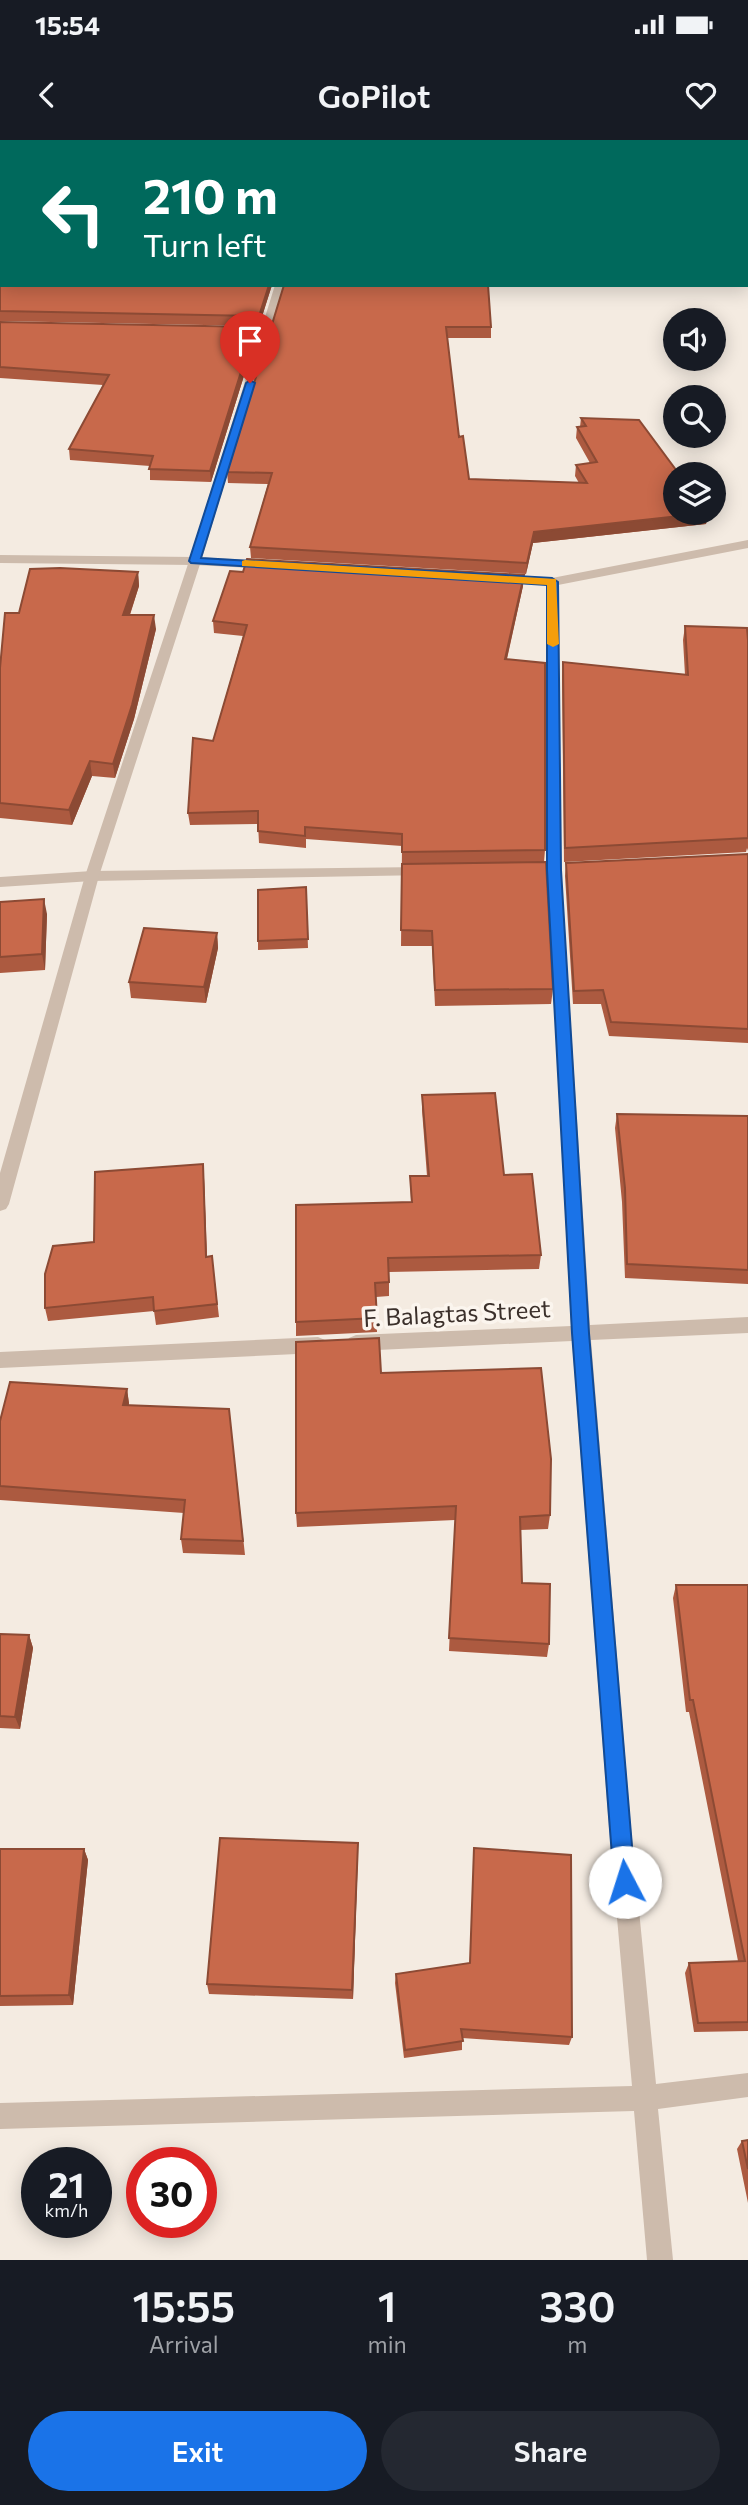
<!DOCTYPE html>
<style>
:root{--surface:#171b24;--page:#242831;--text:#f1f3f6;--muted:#9ea1a6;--accent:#1a73e8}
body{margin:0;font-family:Commissioner,sans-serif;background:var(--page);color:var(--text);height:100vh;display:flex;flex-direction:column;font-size:26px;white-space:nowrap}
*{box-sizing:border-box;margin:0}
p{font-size:23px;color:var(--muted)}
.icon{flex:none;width:38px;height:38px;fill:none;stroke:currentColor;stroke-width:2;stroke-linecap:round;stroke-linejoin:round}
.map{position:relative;height:2120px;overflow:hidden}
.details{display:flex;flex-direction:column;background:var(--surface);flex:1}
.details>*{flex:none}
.hud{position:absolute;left:0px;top:0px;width:749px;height:147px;box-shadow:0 4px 18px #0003;background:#00695c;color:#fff;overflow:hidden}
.controls{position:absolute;left:663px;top:168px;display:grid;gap:14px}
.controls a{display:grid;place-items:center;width:63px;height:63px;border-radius:50%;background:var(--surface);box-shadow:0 4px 18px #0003;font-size:35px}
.speed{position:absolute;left:21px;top:2007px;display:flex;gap:14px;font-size:35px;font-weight:700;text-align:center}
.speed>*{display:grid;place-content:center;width:91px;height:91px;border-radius:50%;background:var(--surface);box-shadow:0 4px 18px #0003;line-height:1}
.speed small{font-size:18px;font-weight:400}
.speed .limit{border:10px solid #d22;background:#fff;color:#111}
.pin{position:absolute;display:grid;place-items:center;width:60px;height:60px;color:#fff;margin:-72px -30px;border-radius:50% 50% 50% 0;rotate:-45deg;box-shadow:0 0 7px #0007}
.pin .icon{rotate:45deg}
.me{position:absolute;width:77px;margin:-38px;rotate:355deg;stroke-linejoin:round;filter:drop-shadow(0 0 5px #0008)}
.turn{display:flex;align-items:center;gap:24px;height:147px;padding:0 28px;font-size:32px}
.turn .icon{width:91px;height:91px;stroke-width:2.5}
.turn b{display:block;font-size:49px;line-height:60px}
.eta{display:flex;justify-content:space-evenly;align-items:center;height:119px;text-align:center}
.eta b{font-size:42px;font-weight:600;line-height:49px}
.action{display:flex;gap:14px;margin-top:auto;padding:14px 28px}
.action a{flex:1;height:80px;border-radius:42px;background:var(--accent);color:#fff;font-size:28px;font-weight:600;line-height:80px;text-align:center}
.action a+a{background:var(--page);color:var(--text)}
.status{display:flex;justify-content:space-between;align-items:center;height:49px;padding:0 35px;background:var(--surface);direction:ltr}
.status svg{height:19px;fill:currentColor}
header{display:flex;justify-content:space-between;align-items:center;height:91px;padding:0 28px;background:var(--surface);font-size:32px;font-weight:600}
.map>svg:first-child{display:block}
</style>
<div class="status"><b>15:54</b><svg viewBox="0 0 49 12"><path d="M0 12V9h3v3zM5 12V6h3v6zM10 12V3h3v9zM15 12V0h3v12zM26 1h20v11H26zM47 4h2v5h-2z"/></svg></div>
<header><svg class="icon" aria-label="back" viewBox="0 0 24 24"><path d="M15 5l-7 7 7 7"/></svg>GoPilot<svg class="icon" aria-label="heart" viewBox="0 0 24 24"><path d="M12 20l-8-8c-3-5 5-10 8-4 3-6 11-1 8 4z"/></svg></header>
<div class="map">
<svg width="748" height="2120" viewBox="0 0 748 2120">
<rect width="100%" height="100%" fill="#f4ebe1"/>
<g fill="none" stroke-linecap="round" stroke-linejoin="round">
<path fill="#cdbbac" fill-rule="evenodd" d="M748,400V408L558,445L561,730L590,1185L748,1177V1193L591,1200L631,1688L656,1944L748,1933V1957L658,1969L673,2120H647L634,1971L0,1989V1963L632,1946L609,1688L572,1201L356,1211L349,1208L347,1203L349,1198L356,1195L571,1186L547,730L546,445L500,443L494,439L500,435L552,438Z
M0,415L195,417L269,421L275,425L269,429L195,425L0,423Z
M423,727L428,729L430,732L428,735L92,741L0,747V737L92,731Z
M318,1197L325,1200L327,1205L325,1210L318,1213L0,1228V1212Z"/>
<path fill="#cdbbac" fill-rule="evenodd" d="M275,145H285L201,421L99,736L9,1064L6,1069L0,1071V1033L85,736L189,421Z"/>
</g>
<path fill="#ac5a40" d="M0,0L2,145H272L259,186L0,181Z
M284,145L491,187V198H447L459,297L469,339L579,343L575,336L576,325L590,323L576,298L577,287H580L581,278L708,373L706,384L533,403L526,434L251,418L250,407L268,344L228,343L227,332Z
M0,182L255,187L256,197L211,342L150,340V326L70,320L69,309L103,245L0,238Z
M138,432L139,446L130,475L156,489L134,579L115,638L92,636L72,685L0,678V528L19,473Z
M523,446L507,519L545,710L544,722L553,849L551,864L435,866L432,806H401L402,706L306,699V708L259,703L258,684L190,685L188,673L213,601L243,496L214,493L213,481Z
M685,486L748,500V711L747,708L746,712L564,722L562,536L563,522L685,535L683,500Z
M748,714V903L609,896L601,864H573L565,736L566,723Z
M306,747L308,808L258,810V801Z
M0,762L47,774L45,830L0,833Z
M217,793L218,808L206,863L131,858L129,842Z
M422,955L504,1035L541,1115L539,1129L389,1132V1156L376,1157L377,1192L296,1196V1182L411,1062L410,1036H427L422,970Z
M617,974L748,976V1144L625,1138L622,1062L615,988Z
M203,1024L204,1038L207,1117L212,1116L219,1177L156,1185L154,1171L48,1181L45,1168L94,1102Z
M381,1233L550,1375L548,1389L520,1390L522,1443L549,1504L547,1517L449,1511L455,1380L297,1387L296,1373Z
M127,1249L129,1265L229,1269L245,1415L183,1413L181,1399L184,1373L0,1360V1281Z
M676,1445H748V1891L694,1892L685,1833L689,1823L738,1821L689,1572H686L673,1458Z
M0,1494L29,1495L33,1508L20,1589L0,1588Z
M358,1703L353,1859L209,1854L207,1844Z
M474,1708L572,1897L569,1905L462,1898V1910L404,1918L395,1843L396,1834L470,1823Z
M0,1709H84L88,1720L73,1865L0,1866Z
M748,2000V2063L737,2009L742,2001Z"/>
<path fill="#8c4a34" d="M269,145H272L259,186V176Z
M255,187L256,197L211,342L210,331Z
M708,373L706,384L533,403L526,434L527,423L534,392Z
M138,432L139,446L125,489L123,475Z
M524,435L523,446L504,531L505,519Z
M154,475L156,489L134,579L115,638L113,624Z
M90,621L92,636L72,685L69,670Z
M44,759L47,774L45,830L42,814Z
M217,793L218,808L206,863L204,847Z
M203,1024L204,1038L207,1131L206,1117Z
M127,1249L129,1263L126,1279L123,1265Z
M29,1495L33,1508L20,1589L15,1577Z
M358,1703V1714L353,1859L352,1850Z
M84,1709L88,1720L73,1865L69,1855Z"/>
<path fill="#c8694b" stroke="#8c4a34" stroke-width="2" d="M0,0H357L367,2H2V145H269L259,176L0,171Z
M542,0H748V51L747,2H542Z
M284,145H488L491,187H446L459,297L463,296L469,339L587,343L576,325L597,322L577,287L586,286L581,278L639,280L679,334H676V373H707L534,392L527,423L250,407L272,333L227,332Z
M0,182L255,187L210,331L149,329L153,316L69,309L109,235L0,227Z
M247,419L524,435L505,519L545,523V710L402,712V694L305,687V696L258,691V671L188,673L193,598L213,601L247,485L213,481L230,431L243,432Z
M60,428L138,432L123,475H154L132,565L113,624L90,621L69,670L0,663V528L5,473H19L30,429Z
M685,486L747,488L748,500V698L565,708L563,522L688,535Z
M748,714V889L611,882L603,850L574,851L566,723Z
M546,722L553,849L435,850L432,791L401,790L402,724Z
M306,747L308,799L258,801V750Z
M44,759L42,814L0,817V762Z
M144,788L217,793L204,847L129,842Z
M495,953L504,1035L532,1034L541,1115L388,1118L389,1142L375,1143L377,1178L296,1182V1065L412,1062L410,1036H429L422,955Z
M617,974L748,976V1130L627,1124L625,1048Z
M203,1024L206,1117L212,1116L217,1164L154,1171L153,1157L45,1168V1134L53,1106L94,1102L95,1032Z
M379,1198L381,1233L541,1228L551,1319L550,1375L520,1377L522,1443L550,1444L549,1504L449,1498L456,1366L296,1373V1202Z
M10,1242L127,1249L123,1265L229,1269L243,1401L181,1399L185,1360L0,1346V1281Z
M676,1445H748V1882L698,1883L689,1823L745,1821L693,1560H690Z
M0,1494L29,1495L15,1577L0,1576Z
M220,1698L358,1703L352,1850L207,1844Z
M474,1708L571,1715L572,1897L461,1889L463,1901L405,1910L396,1834L470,1823Z
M0,1709H84L69,1855L0,1856Z
M748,2000V2029L742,2001Z"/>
<path fill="#1a73e8" stroke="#114b97" stroke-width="2" d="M250,240L255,243L201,418L552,438L558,442L561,730L589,1193L635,1742L632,1749L625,1752L617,1749L614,1742L572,1193L547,730V445L191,423L189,421L246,243Z"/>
<path fill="#f59e0b" d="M245,420L556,439L559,504L553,507L547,504V445L242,426V421Z"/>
<g text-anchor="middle" stroke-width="7" stroke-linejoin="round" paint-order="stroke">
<g font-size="24" fill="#3b302b" stroke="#fbf5ee">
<text transform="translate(457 1174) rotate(-3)" y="8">F. Balagtas Street</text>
</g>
</g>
</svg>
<div class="controls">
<a><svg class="icon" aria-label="sound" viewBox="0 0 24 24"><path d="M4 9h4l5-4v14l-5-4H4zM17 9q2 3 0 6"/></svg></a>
<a><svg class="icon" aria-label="search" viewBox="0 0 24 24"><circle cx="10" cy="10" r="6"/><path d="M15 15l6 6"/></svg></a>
<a><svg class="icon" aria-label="layers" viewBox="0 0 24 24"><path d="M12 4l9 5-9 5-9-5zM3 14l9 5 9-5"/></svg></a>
</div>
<div class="speed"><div>21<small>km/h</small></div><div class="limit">30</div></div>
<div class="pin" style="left:250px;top:243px;background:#d93025"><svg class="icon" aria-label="arrive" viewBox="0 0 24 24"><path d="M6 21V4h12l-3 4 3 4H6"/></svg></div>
<svg class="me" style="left:625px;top:1742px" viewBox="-20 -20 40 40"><circle r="19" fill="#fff"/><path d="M0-13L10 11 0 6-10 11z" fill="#1a73e8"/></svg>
<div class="hud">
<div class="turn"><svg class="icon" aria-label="left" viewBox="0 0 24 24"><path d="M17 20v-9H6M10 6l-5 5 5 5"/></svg><div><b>210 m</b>Turn left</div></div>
</div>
</div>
<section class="details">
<div class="eta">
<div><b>15:55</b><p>Arrival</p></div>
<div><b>1</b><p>min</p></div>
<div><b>330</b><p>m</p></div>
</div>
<div class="action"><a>Exit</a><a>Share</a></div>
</section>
